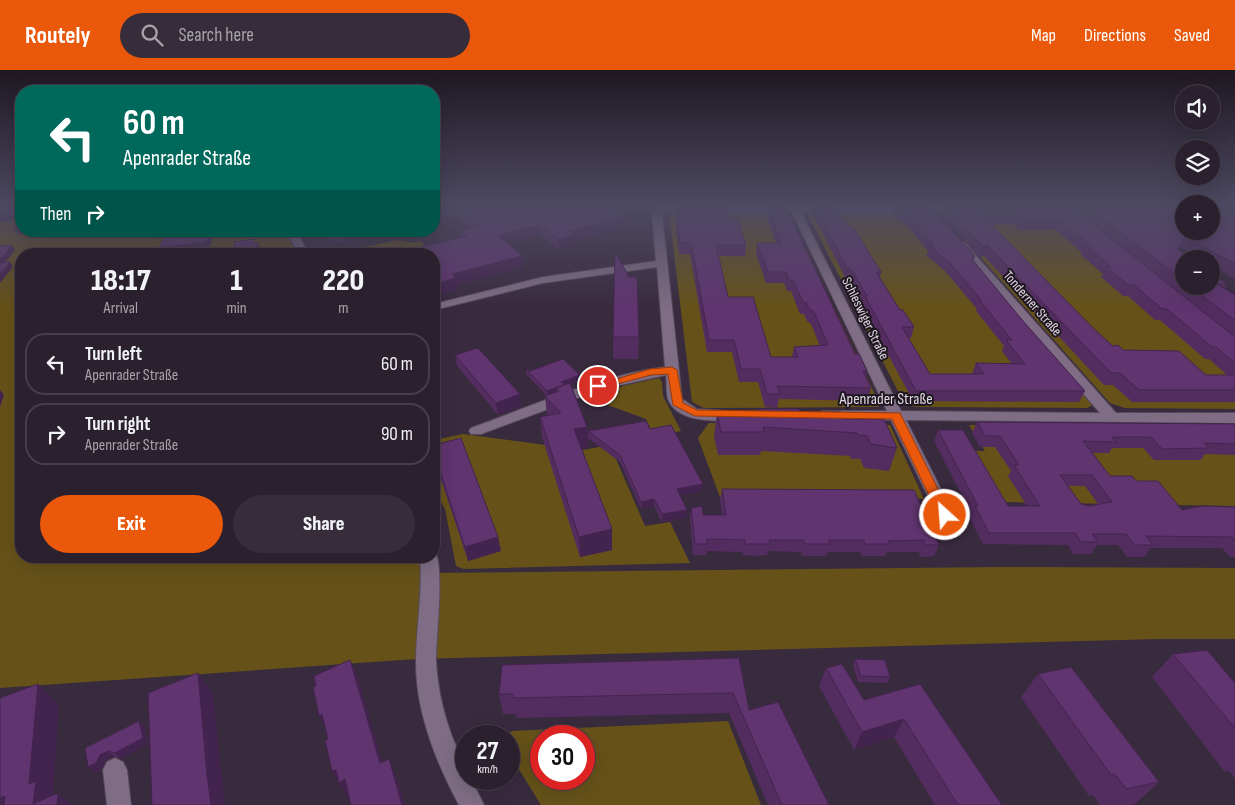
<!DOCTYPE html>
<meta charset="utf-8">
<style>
:root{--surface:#2b202e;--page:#372d3a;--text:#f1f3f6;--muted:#a6a3aa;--line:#473e4a;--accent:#ea580c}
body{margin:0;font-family:"Sofia Sans Condensed",sans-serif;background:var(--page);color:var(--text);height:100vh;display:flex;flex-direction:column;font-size:19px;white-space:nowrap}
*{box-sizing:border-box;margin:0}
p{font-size:16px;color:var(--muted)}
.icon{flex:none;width:28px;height:28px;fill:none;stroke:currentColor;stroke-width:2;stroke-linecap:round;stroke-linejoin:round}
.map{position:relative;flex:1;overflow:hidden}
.sheet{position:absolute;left:15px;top:178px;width:425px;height:315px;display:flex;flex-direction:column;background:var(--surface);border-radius:20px;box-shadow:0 5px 20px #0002,0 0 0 1px var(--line)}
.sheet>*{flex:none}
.banner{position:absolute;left:15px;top:15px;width:425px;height:152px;border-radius:20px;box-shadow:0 5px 20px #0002,0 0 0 1px var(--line);background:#00695c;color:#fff;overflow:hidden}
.tools{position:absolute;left:1175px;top:15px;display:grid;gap:10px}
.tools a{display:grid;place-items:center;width:45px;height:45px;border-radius:50%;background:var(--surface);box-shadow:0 5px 20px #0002,0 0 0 1px var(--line);font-size:25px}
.speed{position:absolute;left:455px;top:655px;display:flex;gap:10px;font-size:25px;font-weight:700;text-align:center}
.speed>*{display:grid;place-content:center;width:65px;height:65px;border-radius:50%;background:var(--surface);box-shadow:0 5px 20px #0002,0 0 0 1px var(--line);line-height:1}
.speed small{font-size:12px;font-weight:400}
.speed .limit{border:8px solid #d22;background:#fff;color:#111}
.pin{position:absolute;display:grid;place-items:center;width:42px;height:42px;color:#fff;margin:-21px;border:2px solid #fff;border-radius:50%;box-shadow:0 1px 5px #0007}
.me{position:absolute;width:55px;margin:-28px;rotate:334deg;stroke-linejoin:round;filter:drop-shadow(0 0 4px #0008)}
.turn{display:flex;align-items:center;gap:18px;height:105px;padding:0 25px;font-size:22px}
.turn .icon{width:65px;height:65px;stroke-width:2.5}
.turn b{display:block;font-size:35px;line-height:42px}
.then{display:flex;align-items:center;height:48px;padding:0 25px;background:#0003;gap:10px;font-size:19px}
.eta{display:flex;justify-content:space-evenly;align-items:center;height:85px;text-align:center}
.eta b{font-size:30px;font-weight:800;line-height:35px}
.action{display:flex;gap:10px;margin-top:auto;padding:10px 25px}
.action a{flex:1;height:58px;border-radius:30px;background:var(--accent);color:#fff;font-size:20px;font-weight:800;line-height:58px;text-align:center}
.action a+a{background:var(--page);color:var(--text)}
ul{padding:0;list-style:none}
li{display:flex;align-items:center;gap:15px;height:62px;margin:0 10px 8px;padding:0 15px;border:2px solid var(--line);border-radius:20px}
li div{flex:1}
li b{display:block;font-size:19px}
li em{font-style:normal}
header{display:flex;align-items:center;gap:30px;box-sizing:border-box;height:70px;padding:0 25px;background:var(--accent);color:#fff}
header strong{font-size:24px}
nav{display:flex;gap:28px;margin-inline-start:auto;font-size:18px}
.search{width:350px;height:45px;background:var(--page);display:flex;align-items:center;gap:12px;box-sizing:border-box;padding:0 18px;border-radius:28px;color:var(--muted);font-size:19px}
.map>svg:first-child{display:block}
</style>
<header>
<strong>Routely</strong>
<div class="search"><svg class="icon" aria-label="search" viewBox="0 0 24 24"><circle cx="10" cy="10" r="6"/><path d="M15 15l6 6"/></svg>Search here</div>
<nav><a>Map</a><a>Directions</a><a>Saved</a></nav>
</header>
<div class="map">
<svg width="1235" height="735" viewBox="0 0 1235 735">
<rect width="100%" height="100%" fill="#392b3e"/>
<path fill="#665219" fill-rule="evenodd" d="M0,135H21V161H291L304,184H21V486H429L431,503L1002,497L1235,498V569H1159L416,589L0,618Z
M676,141H788L880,335L878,337L704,338L692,332L669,142Z
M806,141H922L1093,335L1087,338L915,337L903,331Z
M1042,142L1235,282V339L1125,338L1110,333L942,144Z
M397,170L413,173L421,171L430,181L420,184H348L347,181Z
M659,308L662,312L663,326L681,361L654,366L646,349L591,329L623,316Z
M709,353L890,355L924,429L720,427L698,368Z
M969,355L1235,358V436L996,432L968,381H985Z
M463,364L583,380L610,375L645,456L670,452L690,493L464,499L456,496L445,439L434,419V370Z
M728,651L761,735H541L509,683V666H506L512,661ZM541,666H584V709H541Z"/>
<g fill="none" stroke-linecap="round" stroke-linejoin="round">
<defs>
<path id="street" d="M795,135L962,136L967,139L962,142H801L901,341L1100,343L956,176V172H964L1116,343H1235V353L906,350L954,445L951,449L945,451L939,449L891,350L822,349L815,345L822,341H887L792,142H664L662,144L682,329L697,339L741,342L743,345L741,348C721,353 676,353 668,329C666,322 667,312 666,305L602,319L481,364H471L469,361L471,358C535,335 597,306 665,297L657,197L543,213L434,240V234L543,207L656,191L652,144L658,137Z
M286,161H296L309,184H299Z
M306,161H327L307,167L302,164Z
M434,481C445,491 436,570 436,590C437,613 442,637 449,658C454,675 466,692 466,709H471L484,735H459C436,692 416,643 416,593C416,557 423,522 420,486H434Z
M115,688L123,692L127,700L131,735H107L103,700L107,692Z"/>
<path id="secondary" d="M1226,135H1235V140Z"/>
</defs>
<use href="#street" stroke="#564a5a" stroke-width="2"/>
<use href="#secondary" stroke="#564a5a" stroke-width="2"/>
<use href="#street" fill="#7e6d84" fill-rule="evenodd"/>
<use href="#secondary" fill="#8c7195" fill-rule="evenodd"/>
<path stroke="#918696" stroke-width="1" d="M1211,136L1235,146"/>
</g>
<path fill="#532d5f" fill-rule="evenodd" d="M434,135H606L625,157L575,170V175L559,179L541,165L507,173L523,197L457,214L458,219L434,226V184L462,167L461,160L470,158L457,146L434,151Z
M676,135H726L730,150L746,175L745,186H718L728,227L771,287H792L794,277L820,276L811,254L807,251L804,244H800L791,221H787L784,213H766L756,184L757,173H776L766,143L767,135H785L855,284L867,301L866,307L871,318L867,331L779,329L777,338L765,337L758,312H739L732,282H707L690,184H679L676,161L677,149L676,143Z
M814,135H834L846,153L881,202L880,208L900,240L914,257L911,268H908L930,304H972L976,293L1012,294L1002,281L1004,276L976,241L977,239L945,201L926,185L928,181L904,152H900L893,143L895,135H929L975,186L973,191L1023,251L1085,321L1079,332L913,331L862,236L863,234L849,208L845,207L812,143Z
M943,135H1047L1082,145L1086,136L1216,141L1235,146V209L1211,195V189H1200L1180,177L1178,180L1184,189V216H1211V203L1227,214L1224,219L1235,225V332H1132L1113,315H1104L983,185L980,188L940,143ZM1013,154L1020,160L1055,159L1081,182L1080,184L1103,204L1101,207L1123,226H1128L1155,250H1160L1205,289H1209L1227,305H1206L1123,280L1113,276L1095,260L991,155Z
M329,161H390L341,173L333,171Z
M613,267H639L638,289H613Z
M455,285L520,324L521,336L498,345L457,296Z
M526,299L530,301L580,305V311L571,314L587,357L588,377L582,378L612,480L580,487L542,367L540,347L547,346L545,326L546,325L526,304Z
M758,339L800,342L843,349L897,378L889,401L864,398L860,389H851L850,386L761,381L760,385H718L714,366L717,343H758Z
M977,352L1235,354V385L1205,384L1201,390H1154L1143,378H1112L1109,383H1092L1110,406L1136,411L1182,440L1235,437V487H1230L1222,478H1151L1144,487H1127L1118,475H1097L1091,484H1073L1068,475L983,474L969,447L971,443L934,371L938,360L1008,436H1027L1008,406L1011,401L995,377H980L972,363ZM1068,416H1085L1098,434L1089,436L1081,434Z
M650,359L702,421L680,425L687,440L686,447L662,452L654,436L641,439L620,392L588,368V361Z
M434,375L498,467L501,481L468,491L434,389Z
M722,419L939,475L934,486L920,487L919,482H887L885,486H861L860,482H828L826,486H802L801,482L768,481L767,485L754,486L743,485L742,482L707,481L706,485H693L690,449L691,438L703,445H722L720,431Z
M1173,584L1235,613V709L1229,701L1225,702L1152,607Z
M739,588L749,640L829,735H768L729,643L517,648L516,644H503L499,624Z
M855,589L890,607L887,613L858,612L853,595Z
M826,598L864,630L920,614L1002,735H935L894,667L854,680L819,616Z
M1038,604L1159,712L1135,734L1128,735H1100L1093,725L1089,726L1021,627Z
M139,651L144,656L148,674L120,689L114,686L106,690L102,698L94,703L85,678Z"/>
<path fill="#43244e" d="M455,136L457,146L434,151V141Z
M21,142V149L0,152V144Z
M625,147V157L575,170V175L559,179V169L569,161Z
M540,155L541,165L507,173L499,166L505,163Z
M21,157V161H50L19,165L14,158Z
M155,161H168L170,167L152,169L148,162Z
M210,161H215L209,180L178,184H162L159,178Z
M343,161H390L341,173L338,162Z
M258,173L260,178L259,184H256Z
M12,175L15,180L0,199V190Z
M987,175L983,185L980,188L984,178Z
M522,186L523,197L457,214L458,219L434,226V214L452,204Z
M10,192L13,197L0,213V204Z
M580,305V311L566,316L561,312Z
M556,318L557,324L548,327L547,321Z
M0,320L4,325L0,337Z
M520,324L521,336L498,345L496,333Z
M587,357L588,377L575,379L574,359Z
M703,414L702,421L676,426L677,419Z
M654,429V436L641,439V432Z
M687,440L686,447L662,452V444Z
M612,459V480L580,487L579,467Z
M498,467L501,481L468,491L465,477Z
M350,590L358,608L388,710L380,693Z
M198,603L213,624L225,735H211L207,705Z
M38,614L59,635L53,725L58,723L72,735H35L33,734L29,714Z
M322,644L328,663L319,646Z
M904,649L894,667L854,680L862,662Z
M139,651L144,656L148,674L120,689L115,683Z
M108,681L114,686L106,690L102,698L94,703L88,697L100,685Z
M389,689L396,706L405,735H402Z
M336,700L345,709L355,726L348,729L332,701Z
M5,726L17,735H0V728Z"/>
<path fill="#60346f" stroke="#43244e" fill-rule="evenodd" d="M2,135H21V142L0,144V138Z
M434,135H606L625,147L569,161L574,165L559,169L540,155L505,163L506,165L499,166L522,186L452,204L456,208L434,214V184L396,183L467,166L461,160L478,156L455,136L434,141Z
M677,135H726L730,150H738L746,175H716L728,227H753L771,287H798L794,277L828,275L814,242L809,239L806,232H803L793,210H789L786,202H768L757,173H781L768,135H785L855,284H859L867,301H863L871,318L777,316L780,324H767L760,299H741L734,270H709L691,173H680L677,150L679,144Z
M814,135H834L846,153L855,160L881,202H876L900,240H903L914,257H902L930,304H984L976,293L1025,294L1006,270H1012L980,231H982L949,192L929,176H934L907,143H903L896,135H929L975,186L972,189L1023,251L1085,321H916L865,226H867L851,199L847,198Z
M945,135H1047L1073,138L1235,267V293L1216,277H1212L1167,239H1162L1134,215H1128L1106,197H1111L1085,174H1089L1059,150H1024L1017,145H982L1095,260L1113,276L1118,275L1123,280L1179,281L1206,305H1235V320H1139L1120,303H1111L987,175L984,178Z
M1095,135H1184V161H1211V139L1216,141L1221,140L1235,146V194L1185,167L1178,179L1191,189H1184V211L1086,136Z
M21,150V157L14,158Z
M167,161H210L206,172L159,178Z
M254,169L253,173H258L256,184H235L234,172Z
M12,175L0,190V176Z
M615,185H617L629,207H637L639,267H613Z
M10,192L0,204V193Z
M1211,203L1227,214H1217L1235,225V251L1190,216H1211Z
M478,278L520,324L496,333L455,285Z
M563,289L580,305L561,312L566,314L547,321L526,299L530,301Z
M570,313L587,357L574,359L612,459L579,467L540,347L561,343L545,326L559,321L556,318Z
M758,339H799L800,342H840L843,349H884L897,378L871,374L867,366L858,365L857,363L763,357L764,362H721L717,343H759Z
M646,351L650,359L671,355L703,414L677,419L687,440L662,444L654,429L641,432L620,385L588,361Z
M977,352L1235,354V374L1204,373L1209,378L1162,379L1151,367H1112L1116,372L1083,371L1110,406H1132L1136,411H1158L1182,440L1202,436L1235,437V471L1232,467L1146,466L1153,475H1135L1126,464H1092L1098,472H1081L1075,463H989L975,436H978L938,360H963L1008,436H1040L1014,395H1019L1000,366H985ZM1060,405H1092L1112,432L1089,436L1081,434Z
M461,368L498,467L465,477L434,383V375Z
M722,419L914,420L939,475H925L924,470L888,471L890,474H865L864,470H829L830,474H805L804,470H769L770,474H745V470L707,469V474H695L691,438L702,436L703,445H726Z
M1207,580L1235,613V658L1173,584Z
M739,588L749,640L778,632L829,735H782L733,623L513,628V624H499L502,595Z
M855,589L885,590L890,607L861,606Z
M350,590L380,693L389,689L402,735H351L345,709L339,713L336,700L332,701L325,670L328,669L322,644L319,646L313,617L316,616L314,606Z
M842,594L864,630L920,614L1002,735H958L904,649L862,662L826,598Z
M1071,597L1159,712L1126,719L1115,704L1111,705L1038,604Z
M198,603L207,705L211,735H152L148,623Z
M38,614L29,714L36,711L33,734L58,723L57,735H4L5,726L0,728V628Z
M139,651L143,668L115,683L108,681L100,685L96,693L88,697L85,678Z"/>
<linearGradient id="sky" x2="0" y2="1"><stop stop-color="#1f1822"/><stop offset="0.57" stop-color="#4e4a63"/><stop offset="1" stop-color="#4e4a63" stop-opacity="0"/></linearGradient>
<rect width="1235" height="238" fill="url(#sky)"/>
<path fill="#ea580c" stroke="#983908" d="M672,297L677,300L683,333L697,340L900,343L951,445L949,448H940L892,349L695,346L673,335L668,304L651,305L598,319L593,316L650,299Z"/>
<g text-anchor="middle" stroke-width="4" stroke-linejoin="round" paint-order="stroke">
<g font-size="14" fill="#e0d7e4" stroke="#1d161f">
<text transform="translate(1033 233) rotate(49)" y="5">Tonderner Straße</text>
<text transform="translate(866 248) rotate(64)" y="5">Schleswiger Straße</text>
</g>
<g font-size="16" fill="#e0d7e4" stroke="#1d161f">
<text x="886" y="334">Apenrader Straße</text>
</g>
</g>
</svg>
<div class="tools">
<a><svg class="icon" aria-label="sound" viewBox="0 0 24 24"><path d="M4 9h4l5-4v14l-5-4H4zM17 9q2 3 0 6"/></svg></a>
<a><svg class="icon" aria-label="layers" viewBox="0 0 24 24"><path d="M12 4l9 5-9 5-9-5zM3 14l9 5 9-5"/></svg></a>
<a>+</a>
<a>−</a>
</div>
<div class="speed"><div>27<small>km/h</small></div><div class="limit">30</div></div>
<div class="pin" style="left:598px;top:316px;background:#d93025"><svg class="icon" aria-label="arrive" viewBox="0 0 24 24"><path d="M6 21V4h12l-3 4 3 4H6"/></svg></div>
<svg class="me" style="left:945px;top:445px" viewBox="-20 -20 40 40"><circle r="17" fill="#ea580c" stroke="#fff" stroke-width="3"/><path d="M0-11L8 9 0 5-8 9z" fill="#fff"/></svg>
<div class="banner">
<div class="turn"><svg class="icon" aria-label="left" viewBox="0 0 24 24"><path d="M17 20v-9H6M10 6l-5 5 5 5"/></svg><div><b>60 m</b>Apenrader Straße</div></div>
<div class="then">Then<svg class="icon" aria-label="right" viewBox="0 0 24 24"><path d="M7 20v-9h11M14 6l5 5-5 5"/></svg></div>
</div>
<section class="sheet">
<div class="eta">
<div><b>18:17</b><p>Arrival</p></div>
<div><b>1</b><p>min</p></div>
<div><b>220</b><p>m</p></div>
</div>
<ul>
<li><svg class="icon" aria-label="left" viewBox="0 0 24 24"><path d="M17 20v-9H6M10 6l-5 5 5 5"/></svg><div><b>Turn left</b><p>Apenrader Straße</p></div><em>60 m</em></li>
<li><svg class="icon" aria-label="right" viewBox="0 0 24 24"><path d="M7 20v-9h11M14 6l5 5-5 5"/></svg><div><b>Turn right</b><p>Apenrader Straße</p></div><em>90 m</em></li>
</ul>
<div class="action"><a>Exit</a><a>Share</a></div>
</section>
</div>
